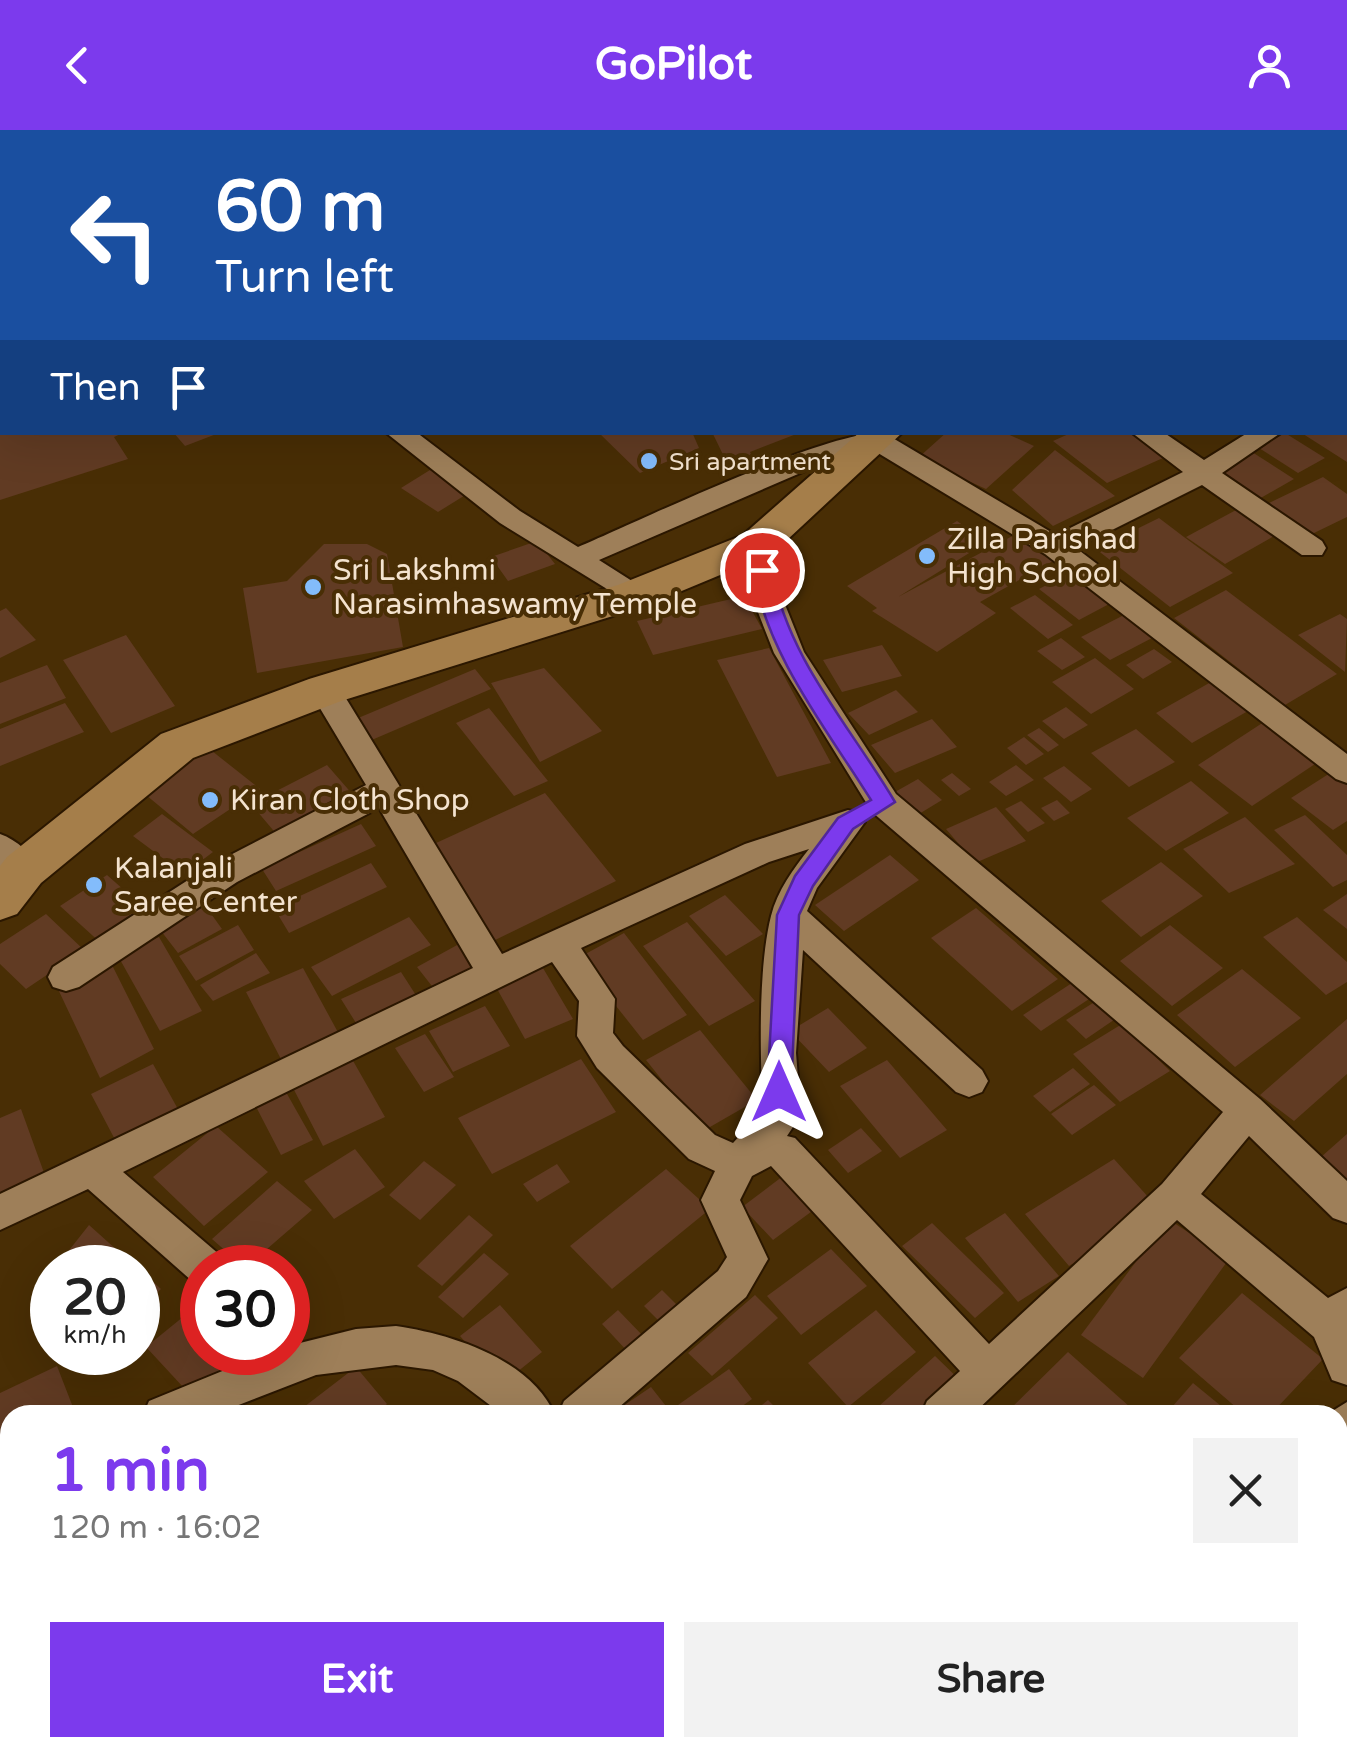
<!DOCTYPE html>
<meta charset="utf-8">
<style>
:root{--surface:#fff;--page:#f2f2f2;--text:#222;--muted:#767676;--accent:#7c3aed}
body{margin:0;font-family:"Varela Round",sans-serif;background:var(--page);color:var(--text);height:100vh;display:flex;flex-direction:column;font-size:38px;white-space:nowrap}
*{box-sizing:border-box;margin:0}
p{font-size:32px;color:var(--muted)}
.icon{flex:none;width:55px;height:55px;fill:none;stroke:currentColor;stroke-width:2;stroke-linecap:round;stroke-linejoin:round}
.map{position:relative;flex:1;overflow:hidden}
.details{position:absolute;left:0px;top:1275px;width:1348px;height:352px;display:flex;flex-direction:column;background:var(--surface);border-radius:30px 30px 0 0;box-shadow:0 10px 40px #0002}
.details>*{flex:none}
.top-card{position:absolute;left:0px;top:0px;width:1348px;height:305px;box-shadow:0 10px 40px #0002;background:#1a4fa0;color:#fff;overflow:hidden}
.speed{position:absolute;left:30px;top:1115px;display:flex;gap:20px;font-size:50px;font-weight:700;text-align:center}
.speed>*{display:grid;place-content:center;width:130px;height:130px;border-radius:50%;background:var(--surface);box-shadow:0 10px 40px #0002;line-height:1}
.speed small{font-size:25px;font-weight:400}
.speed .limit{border:15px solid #d22;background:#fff;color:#111}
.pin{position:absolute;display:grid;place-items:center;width:85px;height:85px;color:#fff;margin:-42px;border:5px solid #fff;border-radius:50%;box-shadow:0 2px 10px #0007}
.me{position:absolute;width:110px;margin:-55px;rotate:0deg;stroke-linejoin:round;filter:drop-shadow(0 0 8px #0008)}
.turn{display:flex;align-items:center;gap:35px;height:210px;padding:0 50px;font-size:45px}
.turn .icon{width:130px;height:130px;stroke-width:2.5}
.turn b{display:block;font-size:70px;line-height:85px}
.then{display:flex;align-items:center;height:95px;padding:0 50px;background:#0003;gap:20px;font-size:38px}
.round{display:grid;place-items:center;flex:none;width:105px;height:105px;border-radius:0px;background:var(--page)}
.head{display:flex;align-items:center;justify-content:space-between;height:170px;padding:0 50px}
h1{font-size:60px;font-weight:700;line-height:75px;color:var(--accent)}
.primary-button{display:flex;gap:20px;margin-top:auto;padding:20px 50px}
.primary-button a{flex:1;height:115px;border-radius:0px;background:var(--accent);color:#fff;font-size:40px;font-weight:700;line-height:115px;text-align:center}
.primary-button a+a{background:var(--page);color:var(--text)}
header{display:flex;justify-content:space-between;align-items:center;height:130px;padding:0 50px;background:var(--accent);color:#fff;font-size:45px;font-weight:700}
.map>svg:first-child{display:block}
</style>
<header><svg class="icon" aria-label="back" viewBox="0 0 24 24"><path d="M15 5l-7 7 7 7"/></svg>GoPilot<svg class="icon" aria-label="person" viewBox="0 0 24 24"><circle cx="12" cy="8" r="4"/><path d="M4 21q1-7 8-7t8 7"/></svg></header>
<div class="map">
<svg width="1347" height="1627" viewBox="0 0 1347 1627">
<rect width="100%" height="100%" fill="#492e05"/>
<path fill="#613b23" d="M0,302H125L114,307L128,329L0,370Z
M173,302H219V303L185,316Z
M598,302H692L699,318L640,343Z
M712,302H799V303L750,322L756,334L730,339Z
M947,302H1003L1034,316L986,359L918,328Z
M1073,302H1130L1163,328L1107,353L1053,311Z
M1300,302H1347V332Z
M1285,303L1325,328L1298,343L1259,318Z
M1055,320L1115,366L1053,396L1012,360Z
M1252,322L1294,349L1259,369L1216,341Z
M430,340L467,364L438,382L401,358Z
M1323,347L1347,364V387L1312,404L1269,373Z
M1236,380L1274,406L1225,434L1186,407Z
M1159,388L1184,407L1233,443L1170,477L1096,419Z
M957,391L987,412L898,467L1018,403L1055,430L980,472L996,483L937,522L872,481L877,478L847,456Z
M537,411L555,434L508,451L491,427Z
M324,414H367L387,424L403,517L257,543L243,458L287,451Z
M1071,442L1111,473L1079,490L1039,459Z
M1226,460L1337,544L1285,575L1174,488Z
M1035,465L1073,495L1048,509L1010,478Z
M744,466L762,499L653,525L637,491Z
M6,478L36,510L0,528V481Z
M1340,484L1347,489L1345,542L1298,505Z
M1124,485L1152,508L1110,530L1081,507Z
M126,505L175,576L111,603L63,530Z
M1061,508L1085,527L1062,540L1037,521Z
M882,515L902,546L842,562L823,530Z
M769,518L831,633L777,647L717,530Z
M1154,519L1172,532L1143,549L1126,535Z
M1095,528L1134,559L1091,584L1052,552Z
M47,535L66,568L0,594V553Z
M544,538L602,601L540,632L491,553Z
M475,539L491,559L367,612L351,591Z
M1211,552L1248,581L1192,613L1156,583Z
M896,560L918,582L869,605L848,583Z
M65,573L84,602L0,636V599Z
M1066,577L1088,595L1064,609L1042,591Z
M489,578L548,651L514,666L456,593Z
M1270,588L1324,628L1252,676L1198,635Z
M932,589L957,617L895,643L871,615Z
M1039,598L1059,615L1048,622L1027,605Z
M1136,599L1175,632L1129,657L1091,623Z
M1024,607L1044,624L1026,635L1007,618Z
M207,617L260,659L193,704L140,660Z
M327,635L354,666L278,706L251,674Z
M1016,635L1034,650L1006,666L989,652Z
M1064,636L1092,659L1071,672L1043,648Z
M1338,638L1347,645V691L1333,700L1291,668Z
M952,643L971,659L959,666L941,650Z
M918,649L942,670L919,684L895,662Z
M1191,651L1229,683L1166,721L1127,688Z
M545,663L616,751L491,812L423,719Z
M1057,670L1070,683L1054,691L1041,678Z
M1021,671L1045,693L1028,702L1005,679Z
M996,677L1026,711L975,733L946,699Z
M162,684L213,722L184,744L133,706Z
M1305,685L1347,725V750L1333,757L1274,700Z
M1245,687L1295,734L1229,763L1183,719Z
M361,694L376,716L276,761L262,739Z
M890,725L919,750L844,801L815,775Z
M1161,732L1203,766L1141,807L1101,771Z
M371,733L387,757L289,803L274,778Z
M107,745L150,783L103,815L60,776Z
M1347,764V799L1323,780Z
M725,765L763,804L726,826L689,786Z
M204,774L222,799L178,823L158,797Z
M976,778L1058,849L1012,881L931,808Z
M46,784L84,820L26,859L0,834V814Z
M409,787L431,815L332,866L311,837Z
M1297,787L1347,832V852L1326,865L1263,807Z
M687,792L755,871L709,896L643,816Z
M238,795L254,820L196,851L179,826Z
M1170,795L1223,838L1172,876L1120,831Z
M624,803L687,885L643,910L578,828Z
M159,807L202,881L160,901L118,826Z
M459,814L478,836L435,860L417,837Z
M256,823L270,843L213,871L200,855Z
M111,833L154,919L100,948L57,857Z
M303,838L340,906L282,931L246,862Z
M543,838L573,889L525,909L496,857Z
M1242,839L1301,888L1235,937L1177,885Z
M401,842L421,873L361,901L341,869Z
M1075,851L1092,867L1041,901L1023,885Z
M1104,866L1124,883L1086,909L1066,890Z
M485,876L510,916L453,942L429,901Z
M828,878L867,918L829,942L790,901Z
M1347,889V944L1294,991L1260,965Z
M1122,894L1170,941L1120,972L1073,924Z
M700,900L757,970L703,1001L646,930Z
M425,904L454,947L424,962L395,918Z
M352,929L385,987L323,1016L292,956Z
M581,929L616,982L492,1044L458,988Z
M887,930L947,1000L900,1028L840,956Z
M153,934L184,990L121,1021L91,964Z
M1073,938L1090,954L1050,982L1033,966Z
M282,955L313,1010L281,1025L252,969Z
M1094,955L1116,975L1072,1005L1051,984Z
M21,979L47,1051L0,1071V988Z
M216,996L268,1042L204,1096L153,1047Z
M861,998L882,1021L848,1043L828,1020Z
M1347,1004V1049L1321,1027Z
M355,1019L385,1057L334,1089L304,1051Z
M1114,1029L1159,1079L1069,1136L1025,1084Z
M424,1031L456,1055L420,1090L389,1065Z
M557,1034L570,1052L537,1072L523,1054Z
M666,1039L710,1079L612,1159L570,1116Z
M787,1043L819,1076L773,1110L742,1077Z
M277,1051L312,1080L245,1138L212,1109Z
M1005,1083L1059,1146L1018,1172L965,1108Z
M469,1085L493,1105L442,1156L417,1136Z
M1168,1089L1229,1129L1143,1248L1081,1205Z
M932,1093L1004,1163L975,1188L902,1116Z
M89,1095L137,1138H55Z
M831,1119L867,1156L801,1205L767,1166Z
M484,1123L509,1144L463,1188L438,1167Z
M138,1138L161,1159L138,1181Z
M662,1160L686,1184L667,1199L644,1176Z
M1242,1163L1323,1229L1270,1285H1245L1179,1228Z
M755,1165L778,1188L712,1246L688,1223Z
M500,1175L542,1222L502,1254L460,1206Z
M194,1178L202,1186V1222H238L245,1229L196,1271L146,1217Z
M618,1180L645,1208L628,1222L602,1194Z
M876,1180L916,1222L848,1277L808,1233Z
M1068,1222L1139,1285H1004Z
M935,1226L965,1255L931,1285H869Z
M57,1236L76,1285H10V1330L0,1335V1263Z
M356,1237L387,1274L373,1285H304L300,1280Z
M729,1239L752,1269L730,1285H686L678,1275Z
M1193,1253L1232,1285H1165Z
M651,1257L673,1285H610Z
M768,1270L783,1285H750Z
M1347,1318V1407L1338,1398V1328Z
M1338,1428L1347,1437V1522L1338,1513Z
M10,1434V1501L0,1484V1441Z
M1338,1529L1347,1539V1564L1338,1573Z
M85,1618H217L206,1627H91Z
M225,1618H324L314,1627H232Z
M474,1618H646L635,1627H468Z
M803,1618H906L898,1627H802L798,1623Z
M1135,1618H1151L1158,1627H1124Z
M1245,1618H1329L1335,1625L1253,1627Z"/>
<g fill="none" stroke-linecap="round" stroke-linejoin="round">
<defs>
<path id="street" d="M156,0H178L179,2H157Z
M483,0H505L506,2H484Z
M1345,212L1347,213V230L1345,229Z
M1347,249V266L1345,267V250Z
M1345,281H1347V298H1345Z
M385,302H416L520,381L578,417C633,394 839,294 886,304L1056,405L1183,342L1131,302H1163L1204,330L1249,302H1282L1222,343L1322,411L1326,418L1322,425H1302L1202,355L1076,418L1347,624V653L1336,649L1045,424L873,320L819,335L599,430L643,458L648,465L643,472L633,475L500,393Z
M758,405L772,414L782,467L804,522L896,664L1260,969L1347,1051V1093L1333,1088L1249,1006L1201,1064L1328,1168L1347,1158V1255L1332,1250L1314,1207L1177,1090L972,1285H921L927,1271L960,1241L771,1036L752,1046L740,1070L768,1129L746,1167L610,1285H558L564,1271L718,1141L727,1127L701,1070L715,1041L689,1029L597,938L577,906L579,871L552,832L123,1042L220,1125L226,1138H202V1155L192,1151L88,1059L0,1100V1064L473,838L379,678L237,752L79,857L66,861L53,857L48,847L53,837L213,734L366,655L309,560L314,552H336L502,824L745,714L848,680L860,683L865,692L817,758L807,781L982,940L988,951L982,962L969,967L956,962L803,820L796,923L801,985L787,1006L795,1008L989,1214L1162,1054L1223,982L872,682L774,523L752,467L744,414ZM809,719C794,738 777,761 771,786C758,837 760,927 763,980L733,1013L715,1005L623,916L613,903L615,869L581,818L769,732Z
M0,704C17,710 32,724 41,740L36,749C19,754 12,749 0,737Z
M396,1196C451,1204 531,1229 555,1285H503L458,1251L433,1240L396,1235L316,1245L213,1285H143L149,1271L269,1222H288V1216L356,1199Z
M1347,1272V1320L1338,1323V1285H1326Z
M10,1324V1366L0,1370V1328Z
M0,1530L10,1534V1618H66L70,1627H20L18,1621L0,1627Z
M658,1618H706L707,1627H659Z
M1024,1618H1078L1074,1627H1020Z
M1197,1618H1249L1253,1627H1201Z"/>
<path id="secondary" d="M860,302H903L773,423L648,475L341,571L193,628L41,753L17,784L0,790V736L7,727L161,604L309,549L618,455L743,405Z"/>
</defs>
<use href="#street" stroke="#2b1700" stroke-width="4"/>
<use href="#secondary" stroke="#2b1700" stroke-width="4"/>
<use href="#street" fill="#9e7f59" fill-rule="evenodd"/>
<use href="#secondary" fill="#a57e4a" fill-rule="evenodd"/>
</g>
<path fill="#7c3aed" stroke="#51269a" stroke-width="2.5" d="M762,434L772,440C787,528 851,597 895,672L853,699L813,756L799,785L791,962L779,972L767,962L777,785L795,746L838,688L871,670C826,598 767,525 753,440Z"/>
<g fill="#83bcfb" stroke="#492e05" stroke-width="4">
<circle cx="649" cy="331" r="10"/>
<circle cx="927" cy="426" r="10"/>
<circle cx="313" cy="457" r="10"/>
<circle cx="210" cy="670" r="10"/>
<circle cx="94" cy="755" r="10"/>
</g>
<g text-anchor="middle" stroke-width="8" stroke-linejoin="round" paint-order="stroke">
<g font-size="25" fill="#f4e3cf" stroke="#492e05" text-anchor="start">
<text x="669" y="340">Sri apartment</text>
</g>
<g font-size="30" fill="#f4e3cf" stroke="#492e05" text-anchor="start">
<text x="947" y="419">Zilla Parishad<tspan x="947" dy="34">High School</tspan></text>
<text x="333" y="450">Sri Lakshmi<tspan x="333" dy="34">Narasimhaswamy Temple</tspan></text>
<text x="230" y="680">Kiran Cloth Shop</text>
<text x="114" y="748">Kalanjali<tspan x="114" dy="34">Saree Center</tspan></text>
</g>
</g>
</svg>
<div class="speed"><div>20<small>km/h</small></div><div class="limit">30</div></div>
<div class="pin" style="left:762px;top:440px;background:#d93025"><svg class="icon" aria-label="arrive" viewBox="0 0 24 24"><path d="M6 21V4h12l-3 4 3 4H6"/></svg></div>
<svg class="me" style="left:779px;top:962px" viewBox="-20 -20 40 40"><path d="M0-17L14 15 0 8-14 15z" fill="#7c3aed" stroke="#fff" stroke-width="4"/></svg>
<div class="top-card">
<div class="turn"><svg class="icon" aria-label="left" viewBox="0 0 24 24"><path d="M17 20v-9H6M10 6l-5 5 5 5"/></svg><div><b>60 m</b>Turn left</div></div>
<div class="then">Then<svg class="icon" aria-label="arrive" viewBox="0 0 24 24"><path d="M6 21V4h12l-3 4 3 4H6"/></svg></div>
</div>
<section class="details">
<div class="head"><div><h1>1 min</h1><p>120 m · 16:02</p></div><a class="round"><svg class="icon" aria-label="close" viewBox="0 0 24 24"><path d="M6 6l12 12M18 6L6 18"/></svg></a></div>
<div class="primary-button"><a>Exit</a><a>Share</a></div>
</section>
</div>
